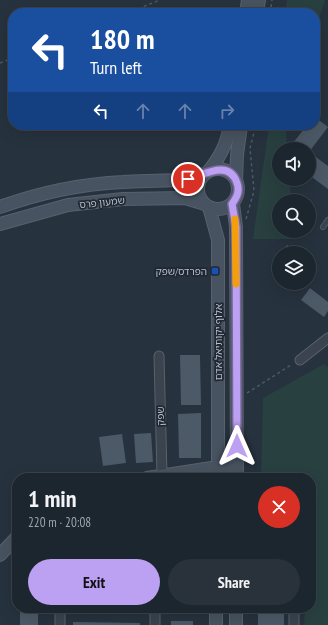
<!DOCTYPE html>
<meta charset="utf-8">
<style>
:root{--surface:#1c262e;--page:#29323a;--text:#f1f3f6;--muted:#a0a5aa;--line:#3a434a;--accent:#bca0f2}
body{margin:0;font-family:"PT Sans Narrow","Noto Sans Hebrew",sans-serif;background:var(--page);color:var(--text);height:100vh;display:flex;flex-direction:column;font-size:15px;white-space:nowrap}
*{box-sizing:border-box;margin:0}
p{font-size:13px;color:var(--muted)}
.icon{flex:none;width:22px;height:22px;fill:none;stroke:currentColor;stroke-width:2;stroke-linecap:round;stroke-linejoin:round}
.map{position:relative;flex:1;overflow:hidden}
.drawer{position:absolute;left:12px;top:473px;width:304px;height:140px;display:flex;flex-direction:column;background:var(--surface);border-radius:16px;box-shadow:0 4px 16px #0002,0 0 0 1px var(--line)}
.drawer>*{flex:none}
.hud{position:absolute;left:8px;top:8px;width:312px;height:122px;border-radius:16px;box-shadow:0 4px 16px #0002,0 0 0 1px var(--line);background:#1a4fa0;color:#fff;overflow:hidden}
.fabs{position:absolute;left:272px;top:142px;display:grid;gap:8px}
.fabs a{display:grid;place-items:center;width:44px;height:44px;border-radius:50%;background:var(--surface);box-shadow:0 4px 16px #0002,0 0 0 1px var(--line);font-size:20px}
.pin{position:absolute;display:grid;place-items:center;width:34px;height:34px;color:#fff;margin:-17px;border:2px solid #fff;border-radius:50%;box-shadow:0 1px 4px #0007}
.me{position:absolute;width:44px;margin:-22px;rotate:0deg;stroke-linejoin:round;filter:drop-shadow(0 0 3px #0008)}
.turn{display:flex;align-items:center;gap:14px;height:84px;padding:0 16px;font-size:18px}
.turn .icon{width:52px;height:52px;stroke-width:2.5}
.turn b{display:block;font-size:28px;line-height:34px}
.lanes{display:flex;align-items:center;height:38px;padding:0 16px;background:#0003;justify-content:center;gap:20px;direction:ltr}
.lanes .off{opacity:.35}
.round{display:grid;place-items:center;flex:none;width:42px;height:42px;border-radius:21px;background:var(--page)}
.overview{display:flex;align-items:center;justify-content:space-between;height:68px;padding:0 16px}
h1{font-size:24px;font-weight:700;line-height:30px}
.action{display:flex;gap:8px;margin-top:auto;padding:8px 16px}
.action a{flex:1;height:46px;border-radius:24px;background:var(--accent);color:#111;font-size:16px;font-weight:700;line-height:46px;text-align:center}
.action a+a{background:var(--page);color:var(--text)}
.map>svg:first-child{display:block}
</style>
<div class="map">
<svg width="328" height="625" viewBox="0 0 328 625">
<rect width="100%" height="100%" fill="#26323e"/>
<path fill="#294040" d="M287,0H325L315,31V13H285Z
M269,125H287L286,130L287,149H279V179H290L291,201H279V231H294V239H253Z
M324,364L328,367V625H304L305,608H311V478H261L263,398Z"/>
<path fill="#4c5967" d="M315,117L328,127L309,152L328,166V189L309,175V149H295L293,143L307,125H315Z
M287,245L297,253H281Z
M310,288L328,302V311L324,317L301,300Z
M180,355H200L201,405H181Z
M201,413V458H179L178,414Z
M151,433L153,462L136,463L134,434Z
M122,434L126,463L103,466L99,437Z
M20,608H38V625H20Z
M170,608H192V611H170Z
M258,608H284V625H258Z
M171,621H193V625H171Z
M73,622L140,623V625H73Z"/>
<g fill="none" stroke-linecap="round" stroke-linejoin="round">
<defs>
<path id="lane" d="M323,227L328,220"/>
<path id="street" d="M159,356L162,475
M300,360L328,338
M155,608V625
M60,625V608
M294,625V608"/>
<path id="secondary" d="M246,13L248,0
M257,13L259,0
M198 189a20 20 0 1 1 40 0a20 20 0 1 1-40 0Z
M208,172C220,157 227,144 230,125
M236,180L237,155L241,125
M233,204L236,227L237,478
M0,207C39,193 81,184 123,182C151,180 178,183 205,174
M209,207L218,240V478
M0,224L68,205L123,199L185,198L205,204
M147,478L218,467L237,469
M0,555L17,537
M216,625V608
M236,625V608"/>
</defs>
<use href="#lane" stroke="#58616c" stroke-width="6"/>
<use href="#street" stroke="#58616c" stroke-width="11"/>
<use href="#secondary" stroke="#58616c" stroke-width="14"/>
<path stroke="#485d5e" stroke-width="1.5" stroke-dasharray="3 3" stroke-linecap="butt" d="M127,13L160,0
M270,13L272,0
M0,63L13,58
M246,219L254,191L250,148L256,125
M247,393L291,365"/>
<use href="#lane" stroke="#3a434e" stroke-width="4.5"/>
<use href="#street" stroke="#3a434e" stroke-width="9"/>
<use href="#secondary" stroke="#485361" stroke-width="12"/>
</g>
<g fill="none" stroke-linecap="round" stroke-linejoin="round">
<defs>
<path id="route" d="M188,179C204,175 229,159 237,183C240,191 237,197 232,204L236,227L237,446"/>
</defs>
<use href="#route" stroke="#7a689d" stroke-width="10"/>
<use href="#route" stroke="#bca0f2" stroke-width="7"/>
<path stroke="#f59e0b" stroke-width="7" d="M235,219L236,284"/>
</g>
<rect fill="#1a4fb4" stroke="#1f2833" stroke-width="1.5" x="211" y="267" width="8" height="8" rx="2"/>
<g text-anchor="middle" stroke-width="3.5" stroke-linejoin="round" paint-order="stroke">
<g font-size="10" fill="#b6bec9" stroke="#1f2833">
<text transform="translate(102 202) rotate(-6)" y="4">שמעון פרס</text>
<text transform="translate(218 342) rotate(-90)" y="4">אלוף יקותיאל אדם</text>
<text transform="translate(160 416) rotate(-91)" y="4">שפק</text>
</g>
<g font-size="10" fill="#b6bec9" stroke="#1f2833" text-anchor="end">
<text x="207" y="275">הפרדס/שפק</text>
</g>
</g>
</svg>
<div class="fabs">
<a><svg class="icon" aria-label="sound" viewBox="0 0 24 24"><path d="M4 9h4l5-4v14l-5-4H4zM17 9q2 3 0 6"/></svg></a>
<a><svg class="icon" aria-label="search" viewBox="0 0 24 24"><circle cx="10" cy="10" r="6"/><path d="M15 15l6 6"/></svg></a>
<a><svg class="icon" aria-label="layers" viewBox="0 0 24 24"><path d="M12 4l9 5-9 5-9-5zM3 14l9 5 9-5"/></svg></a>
</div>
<div class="pin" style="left:188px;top:179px;background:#d93025"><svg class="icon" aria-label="arrive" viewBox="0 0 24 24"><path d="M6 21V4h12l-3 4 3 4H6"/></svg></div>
<svg class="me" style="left:237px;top:446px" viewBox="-20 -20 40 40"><path d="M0-17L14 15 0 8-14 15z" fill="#bca0f2" stroke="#fff" stroke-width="4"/></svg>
<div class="hud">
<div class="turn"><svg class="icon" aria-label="left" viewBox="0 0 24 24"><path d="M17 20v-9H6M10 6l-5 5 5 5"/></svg><div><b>180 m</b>Turn left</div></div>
<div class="lanes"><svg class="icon" aria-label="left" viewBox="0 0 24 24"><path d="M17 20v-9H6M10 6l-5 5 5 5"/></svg><svg class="icon off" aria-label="ahead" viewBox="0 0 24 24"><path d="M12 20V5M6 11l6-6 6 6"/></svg><svg class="icon off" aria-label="ahead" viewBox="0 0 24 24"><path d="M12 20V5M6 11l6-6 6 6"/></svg><svg class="icon off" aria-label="right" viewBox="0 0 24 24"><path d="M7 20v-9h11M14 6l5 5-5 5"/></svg></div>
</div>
<section class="drawer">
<div class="overview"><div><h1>1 min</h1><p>220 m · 20:08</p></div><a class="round" style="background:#d93025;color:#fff"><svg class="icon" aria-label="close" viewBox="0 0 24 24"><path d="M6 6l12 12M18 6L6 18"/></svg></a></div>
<div class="action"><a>Exit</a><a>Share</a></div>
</section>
</div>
